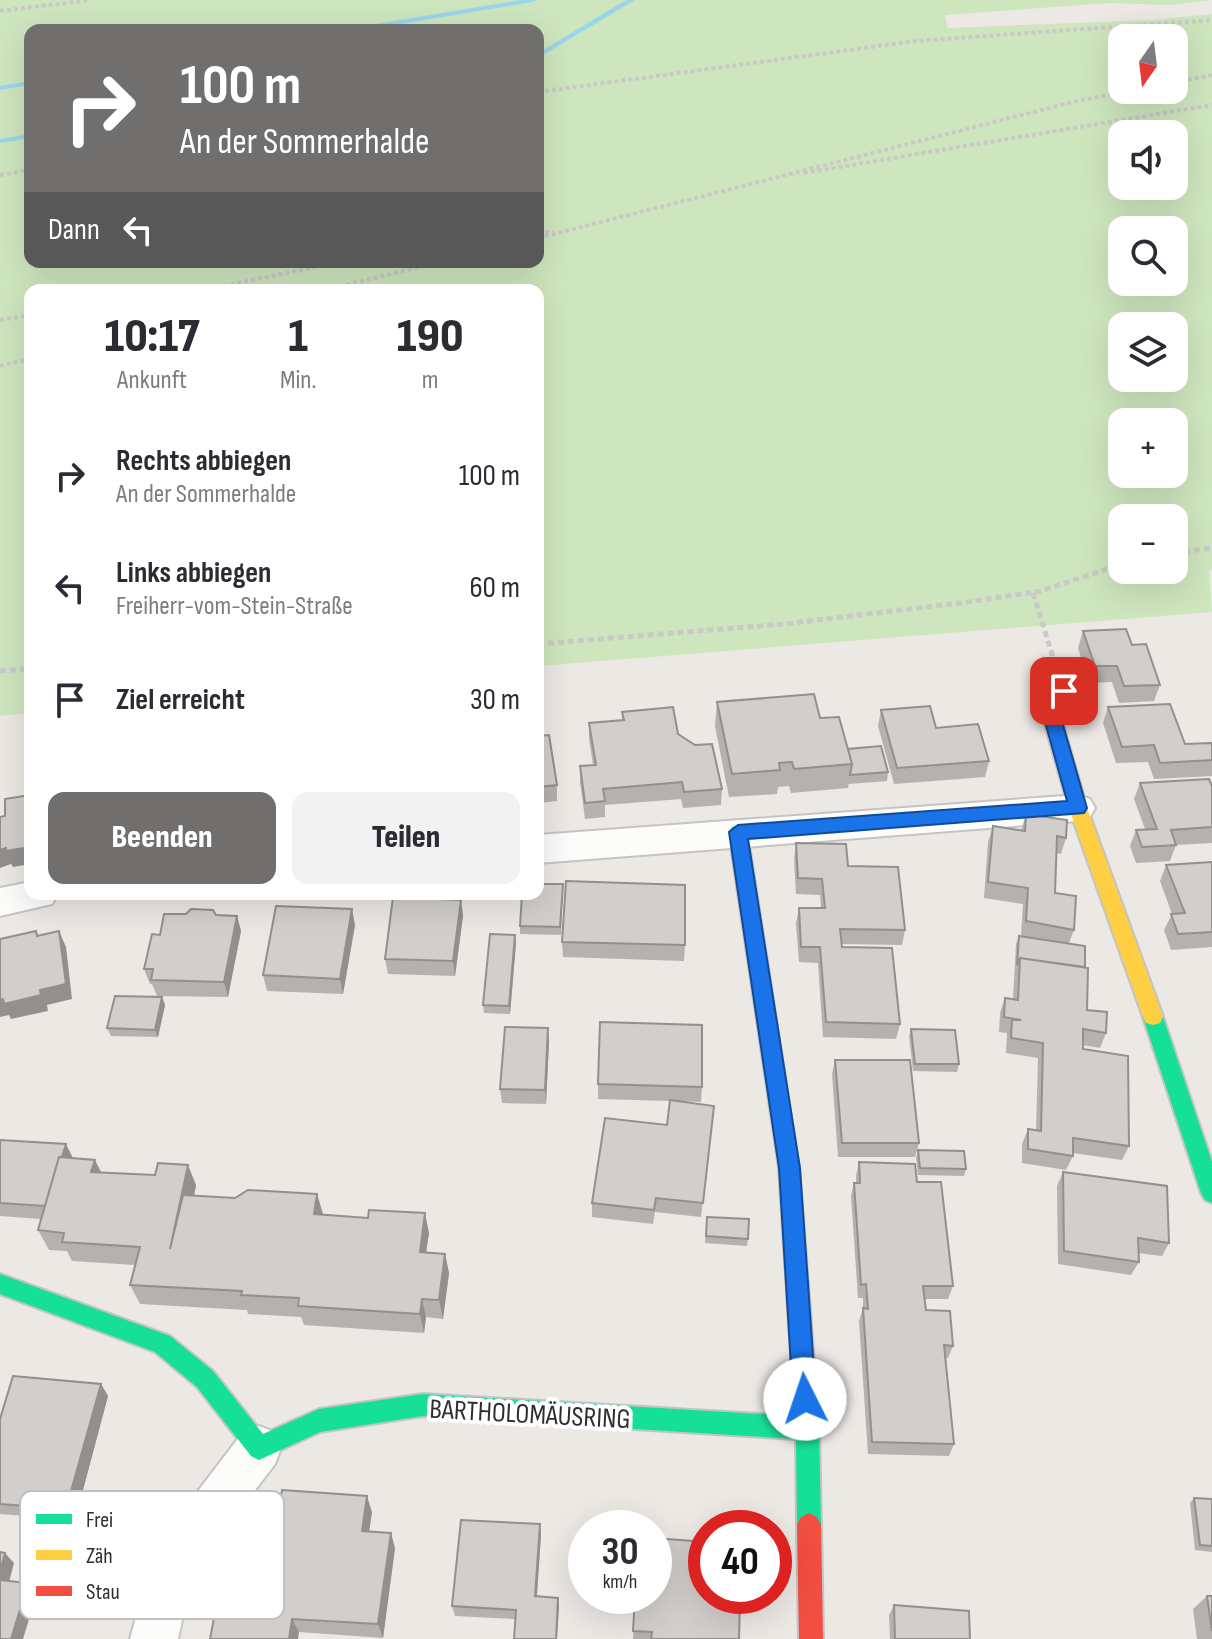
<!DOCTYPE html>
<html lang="de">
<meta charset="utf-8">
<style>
:root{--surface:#fff;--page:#f2f2f3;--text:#2b2b33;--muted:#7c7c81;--accent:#706f6e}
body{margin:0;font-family:"Sofia Sans Condensed",sans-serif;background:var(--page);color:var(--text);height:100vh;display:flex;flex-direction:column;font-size:30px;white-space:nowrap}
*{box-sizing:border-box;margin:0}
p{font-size:26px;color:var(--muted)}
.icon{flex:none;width:44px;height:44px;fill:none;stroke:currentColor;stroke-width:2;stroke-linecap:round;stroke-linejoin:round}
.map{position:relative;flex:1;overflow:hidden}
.panel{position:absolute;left:24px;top:284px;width:520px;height:616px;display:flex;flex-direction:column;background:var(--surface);border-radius:16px;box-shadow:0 8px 32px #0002}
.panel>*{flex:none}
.guide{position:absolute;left:24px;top:24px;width:520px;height:244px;border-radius:16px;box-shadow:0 8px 32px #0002;background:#706f6e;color:#fff;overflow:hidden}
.needle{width:52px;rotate:194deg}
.fabs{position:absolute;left:1108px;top:24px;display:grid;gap:16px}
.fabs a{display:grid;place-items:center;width:80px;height:80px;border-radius:16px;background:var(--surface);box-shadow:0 8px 32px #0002;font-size:40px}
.speed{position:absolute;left:568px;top:1510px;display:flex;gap:16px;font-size:40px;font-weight:700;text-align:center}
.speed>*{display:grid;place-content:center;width:104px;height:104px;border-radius:50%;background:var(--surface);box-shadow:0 8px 32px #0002;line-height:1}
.speed small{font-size:20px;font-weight:400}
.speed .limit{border:12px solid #d22;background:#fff;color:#111}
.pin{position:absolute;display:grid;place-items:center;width:68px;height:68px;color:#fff;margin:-34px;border-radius:16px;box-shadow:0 4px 12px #0006}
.me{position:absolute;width:88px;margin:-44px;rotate:356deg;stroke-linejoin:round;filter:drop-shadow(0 0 6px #0008)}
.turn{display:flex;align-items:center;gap:28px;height:168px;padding:0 24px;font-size:36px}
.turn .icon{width:104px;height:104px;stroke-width:2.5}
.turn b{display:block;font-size:56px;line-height:68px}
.then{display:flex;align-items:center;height:76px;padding:0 24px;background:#0003;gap:16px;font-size:30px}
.eta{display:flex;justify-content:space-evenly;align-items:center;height:136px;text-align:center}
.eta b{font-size:48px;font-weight:800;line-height:56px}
.primary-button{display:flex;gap:16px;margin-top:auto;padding:16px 24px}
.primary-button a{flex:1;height:92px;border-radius:16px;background:var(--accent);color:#fff;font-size:32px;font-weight:800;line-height:92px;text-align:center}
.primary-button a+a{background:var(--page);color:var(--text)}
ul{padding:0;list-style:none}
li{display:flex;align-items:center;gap:24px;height:112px;padding:0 24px}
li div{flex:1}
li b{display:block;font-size:30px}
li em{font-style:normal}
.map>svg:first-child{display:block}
</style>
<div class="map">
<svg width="1212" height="1639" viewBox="0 0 1212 1639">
<rect width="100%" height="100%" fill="#ece8e4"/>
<path fill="#cee6be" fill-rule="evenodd" d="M0,0H1212L1170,5L1110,3L945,15L948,28L1151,20L1212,14V570L1209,571L1212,612L538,666V290H30V713L0,716ZM30,30H538V262H30ZM1122,38H1174V90H1122ZM1122,134H1174V186H1122ZM1122,230H1174V282H1122ZM1122,326H1174V378H1122ZM1122,422H1174V474H1122ZM1122,518H1174V570H1122Z"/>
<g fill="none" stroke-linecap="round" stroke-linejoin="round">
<path fill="#99d6ec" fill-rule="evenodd" d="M520,0H537L533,2L365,30H347L351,28Z
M626,0H635L538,58V53Z
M30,81V85L0,90V86Z
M30,134V138L0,143V139Z"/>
<defs>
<path id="street" d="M1078,795L1090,799L1095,808L1090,817L1078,821L538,863V835Z
M30,882V894H58L52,904L0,916V888Z
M259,1426L275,1432L281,1448L275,1464L211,1548L184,1611L178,1639H130L138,1610L179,1516L243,1432Z"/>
<path id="fast" d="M738,825L744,827L747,832L799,1168L819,1428L821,1525L817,1533L809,1537L801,1533L797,1525L796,1439L423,1416L320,1432L259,1460L251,1456L197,1387L155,1352L0,1294V1274L170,1336L213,1371L263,1434L319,1409L423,1394L795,1416L779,1168L729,832L732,827Z
M1153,1009L1160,1011L1163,1017L1212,1162V1203L1205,1200L1201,1193L1143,1017L1146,1011Z"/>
<path id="slow" d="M1064,685L1072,691L1061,718L1087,808L1163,1017L1160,1023L1153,1025L1146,1023L1143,1017L1069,808L1043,718L1058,687Z"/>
<path id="jam" d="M809,1513L817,1517L821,1525L823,1639H799L797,1525L801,1517Z"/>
</defs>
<use href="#street" stroke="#c5c4c5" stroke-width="4"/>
<use href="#fast" stroke="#c5c4c5" stroke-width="4"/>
<use href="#slow" stroke="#c5c4c5" stroke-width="4"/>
<use href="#jam" stroke="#c5c4c5" stroke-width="4"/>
<path stroke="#c9c9c8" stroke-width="4" stroke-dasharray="4 3" stroke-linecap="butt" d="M0,11L89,0
M1174,82L1212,75
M538,92L916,41L1212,20
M804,173L1212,105
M0,175L30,170
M538,232H553
M538,238L1077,101L1133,90
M203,290L340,262
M326,290L439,262
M0,320L30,315
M0,366L30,359"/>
<path stroke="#c9c9c8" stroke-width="5" stroke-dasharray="6 4" stroke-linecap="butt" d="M1174,553L1212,548
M1033,593L1054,660
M538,644L784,624L968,602L1041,591L1122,564
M0,671L30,669"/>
<use href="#street" fill="#fcfcfb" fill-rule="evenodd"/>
<use href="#fast" fill="#16e098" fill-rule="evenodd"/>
<use href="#slow" fill="#ffcf43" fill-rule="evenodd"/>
<use href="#jam" fill="#f24e42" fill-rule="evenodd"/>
</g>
<path fill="#b4b1af" d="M1083,631L1132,645L1160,685L1154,701L1119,703L1112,682L1089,683L1078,648Z
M717,702L820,718L848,749L888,772L887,781L849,784V782L848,788L791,793L789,786L778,787L777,794L729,797L715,726Z
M1108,707L1185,744L1212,743V776L1154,779L1148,762L1116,763L1103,723Z
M881,710L936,728L989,761L985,777L894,784L878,726Z
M622,712L678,734L722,789L721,805L683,808L681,799L605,805V817L585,819L580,782V766L593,765L589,739V723L622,720Z
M538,736L557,785V801L538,803Z
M1140,783L1212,786V843L1176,845L1170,861L1136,863L1130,846L1136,830L1145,829L1134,799Z
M1026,814L1066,838L1061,854L1057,853L1055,893L1074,930L1069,943L1085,967L1087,1010L1106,1033L1100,1048L1083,1045V1049L1129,1146L1122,1160L1073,1153V1156L1066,1170L1022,1163V1144L1028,1129L1036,1131L1038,1058L1006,1053L1007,1033L999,1032L1000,1013L1005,998L1013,999L1016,944L1019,936H1021L1023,904L984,898L988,842L993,826L1021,831Z
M796,843L848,866L905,930L902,945L842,944V947L900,1024L896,1039L823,1037L818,963L799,962L796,923L799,908H821L820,895L796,894L794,859Z
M1212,862V947L1171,950L1164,930L1172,914L1160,881L1166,865Z
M563,892L561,935L520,934V926Z
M461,900L463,916L455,976L388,974L385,959Z
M216,915L237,916L241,931L228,997L157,996L152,984H150L144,969Z
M355,925L343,994L267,991L263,975Z
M562,942L685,945L684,961L563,957Z
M516,943L510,1014L484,1013L483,1005Z
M162,997L165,1005L158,1037L111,1036L107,1028Z
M548,1028L549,1043L546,1104L502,1103L500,1089Z
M911,1029L959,1064L957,1072L913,1071L909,1036Z
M835,1060L919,1143L915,1157H838L832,1074Z
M598,1084L702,1087L701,1102L678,1101L714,1106L701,1217L655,1212L653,1224L592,1217V1203L667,1125L670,1101L598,1099Z
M0,1140L73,1158L101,1172L196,1185L194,1196L235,1198L317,1194L323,1215L429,1233L426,1253L445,1254L449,1273L443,1319L426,1317L424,1333L304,1325L301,1317L248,1314L247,1310L140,1304L130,1285L135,1265L72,1261L67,1251L49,1250L38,1230L41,1219L0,1216Z
M918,1150L966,1169L964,1176L918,1175L916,1158Z
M859,1162L917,1182L953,1286L948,1299H924L926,1310L953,1346L948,1358H946L954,1444L949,1456L868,1454L859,1321L863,1308V1298H858L851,1196L854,1183H856V1176Z
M1063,1172L1169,1243L1162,1256L1138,1253L1139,1262L1131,1275L1058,1264L1057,1186Z
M707,1217L748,1239L747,1246L705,1243Z
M101,1384L108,1396L75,1520L0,1514V1419Z
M1194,1498L1212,1499V1552L1195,1550L1190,1503Z
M372,1512L369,1531L395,1548L383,1638L299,1632L263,1600Z
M541,1535L537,1597L558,1598L559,1607L515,1619L455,1616L452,1606Z
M635,1596L739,1639H633Z
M1207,1596H1212V1639H1197L1193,1609Z
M894,1605L970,1639H890L889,1615Z"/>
<path fill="#92908e" d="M30,847V864L13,867L11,864L0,868V850L6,848Z
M461,900L463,916L455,976L453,961Z
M352,909L355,925L343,994L340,979Z
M237,916L241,931L228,997L224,982Z
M59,931L66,947L72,999L47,1005L48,1011L11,1019L9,1015L0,1017V1000L40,990Z
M515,935L516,943L510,1014L509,1006Z
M162,997L165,1005L158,1037L155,1030Z
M548,1028L549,1043L546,1104L545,1090Z
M66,1144L73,1158L48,1206Z
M95,1160L105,1180L91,1172Z
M188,1165L196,1185L179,1268L170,1249Z
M317,1194L323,1214L319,1234L314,1214Z
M425,1213L429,1233L423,1271L420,1252Z
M445,1254L449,1273L443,1319L439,1300Z
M422,1299L426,1317L424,1333L420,1314Z
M101,1384L108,1396L75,1520L66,1509Z
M367,1496L372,1512L367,1546L362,1531Z
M540,1524L541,1535L536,1606L535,1596Z
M391,1533L395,1548L383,1638L378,1624Z
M5,1553L14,1563L7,1590L0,1583V1571Z
M28,1583L37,1593L23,1639H11Z
M558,1598L559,1607L557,1639H556Z
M292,1619L299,1632L298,1639H289Z"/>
<path fill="#d1cecb" stroke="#92908e" stroke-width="2" d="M1126,629L1132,645L1146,644L1160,685L1124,686L1117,666H1095L1083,631Z
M814,694L820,718L839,717L852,764L794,769L792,762L779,763L780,770L732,774L717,702Z
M1170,704L1185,744L1212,743V760L1160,763L1154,745L1122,747L1108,707Z
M930,706L936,728L978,724L989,761L897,768L881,710Z
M673,707L678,734L695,745L712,744L722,789L684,792L682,782L603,789L605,801L585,803L580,766L596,765L589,723L624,720L622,712Z
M549,735L557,785L538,787V736Z
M881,746L888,772L850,775L852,764L848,749Z
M1209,779L1212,786V827L1171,830L1176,845L1142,847L1136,830L1157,829L1140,783Z
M30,795V847L6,851V848L0,850V817L5,816V799Z
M1026,814L1067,820L1066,838L1057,836L1055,893L1076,896L1074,930L1026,921L1028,888L988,882L993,826L1025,831Z
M796,843L846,844L848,866L898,867L905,930L840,929L842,947L892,948L900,1024L826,1022L820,947H801L799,908H825L822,879L798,878Z
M1212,862V932L1178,934L1171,914L1185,913L1166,865Z
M566,881L685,885V945L562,942Z
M538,884H563L560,927L520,926L522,894H538Z
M393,897L461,900L453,961L385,959Z
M276,906L352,909L340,979L263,975Z
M191,909L213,910L216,915L237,916L224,982L151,980L153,969H144L152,934L160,935L164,914H186Z
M36,931L37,936L59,931L66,984L40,990L41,995L4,1004L3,999L0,1000V939Z
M490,934L515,935L509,1006L483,1005Z
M1019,936L1085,946V967L1020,958L1017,965Z
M1020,958L1088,968L1087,1010L1107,1012L1106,1033L1083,1029V1049L1128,1056L1129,1146L1073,1138V1156L1028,1149V1129L1041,1131L1043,1043L1011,1038L1012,1020H1021L1004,1017L1005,998L1018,1000Z
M115,996L162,997L155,1030L107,1028Z
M600,1022L702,1025V1087L598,1084Z
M505,1027L548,1028L545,1090L500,1089Z
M911,1029L955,1030L959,1064H915Z
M835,1060H910L919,1143H842Z
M670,1100L714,1106L703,1203L656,1198L654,1210L592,1203L605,1118L667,1125Z
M0,1140L66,1144L62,1157H59L45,1206L0,1203Z
M918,1150L964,1151L966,1169L920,1168Z
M59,1157L95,1160L91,1172L155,1175L158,1163L188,1165L170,1249L183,1195L235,1198L248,1190L317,1194L314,1214L368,1218L369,1210L425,1213L420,1252L445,1254L439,1300L422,1299L420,1314L298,1306L299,1298L241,1295L242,1291L130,1285L140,1247L62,1242L64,1233L38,1230Z
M859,1162L915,1164L917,1182H941L953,1286H923L926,1310L950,1311L953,1346L944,1345L954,1444L872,1442L863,1308L868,1309L866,1284L861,1285L854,1183H860Z
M1063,1172L1167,1186L1169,1243L1138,1238L1139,1262L1064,1251Z
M707,1217L749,1219L748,1239L706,1236Z
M13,1376L101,1384L66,1509L0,1504V1419Z
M282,1490L367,1496L362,1531L391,1533L378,1624L292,1619L289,1639H210L218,1597L263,1600Z
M1194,1498L1212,1499V1546L1200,1545Z
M461,1520L540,1524L535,1596L558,1598L556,1639H514L516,1610L452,1606Z
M654,1538L706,1542V1596H740L739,1639H651L652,1632L633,1631L635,1596H654Z
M0,1552L5,1553L0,1571Z
M0,1580L28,1583L11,1639H0Z
M1207,1596H1212V1631Z
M894,1605L969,1611L970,1639H895Z"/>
<path fill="#1a73e8" stroke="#114b97" stroke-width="2" d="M1064,685L1072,691L1061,718L1087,808L1084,813L748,839L800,1168L816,1399L813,1407L805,1411L797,1407L793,1399L779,1168L729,832L738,825L1067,801L1044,718L1058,687Z"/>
<g text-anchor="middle" stroke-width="8" stroke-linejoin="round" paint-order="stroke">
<g font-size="28" fill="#2e2e2e" stroke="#fff">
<text transform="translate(530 1413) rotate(3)" y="10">BARTHOLOMÄUSRING</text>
</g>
</g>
<rect x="20" y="1491" width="264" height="128" rx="12" fill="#fff" stroke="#c0c0c0" stroke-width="2"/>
<rect x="36" y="1514" width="36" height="10" fill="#16e098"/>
<rect x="36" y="1550" width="36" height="10" fill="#ffcf43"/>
<rect x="36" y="1586" width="36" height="10" fill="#f24e42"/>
<g font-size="22" fill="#2e2e2e">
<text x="86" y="1527">Frei</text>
<text x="86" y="1563">Zäh</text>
<text x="86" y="1599">Stau</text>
</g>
</svg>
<div class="fabs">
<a><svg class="needle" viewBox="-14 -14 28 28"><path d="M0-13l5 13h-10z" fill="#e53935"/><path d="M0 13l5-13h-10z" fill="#7c7c81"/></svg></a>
<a><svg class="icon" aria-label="sound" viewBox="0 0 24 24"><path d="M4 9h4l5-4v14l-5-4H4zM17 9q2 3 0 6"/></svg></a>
<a><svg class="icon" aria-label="search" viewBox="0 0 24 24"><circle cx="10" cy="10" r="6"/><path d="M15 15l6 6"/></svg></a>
<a><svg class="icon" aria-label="layers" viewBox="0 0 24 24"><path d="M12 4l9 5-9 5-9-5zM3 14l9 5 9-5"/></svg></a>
<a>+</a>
<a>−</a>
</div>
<div class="speed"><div>30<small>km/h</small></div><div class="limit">40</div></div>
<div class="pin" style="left:1064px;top:691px;background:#d93025"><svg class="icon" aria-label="arrive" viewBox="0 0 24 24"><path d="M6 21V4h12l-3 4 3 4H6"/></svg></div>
<svg class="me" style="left:805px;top:1399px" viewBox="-20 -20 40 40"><circle r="19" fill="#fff"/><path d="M0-13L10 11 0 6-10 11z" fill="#1a73e8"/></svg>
<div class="guide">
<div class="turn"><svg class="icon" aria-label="right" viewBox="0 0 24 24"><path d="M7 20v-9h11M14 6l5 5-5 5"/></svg><div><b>100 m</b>An der Sommerhalde</div></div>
<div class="then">Dann<svg class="icon" aria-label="left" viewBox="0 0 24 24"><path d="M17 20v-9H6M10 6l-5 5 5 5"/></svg></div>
</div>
<section class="panel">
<div class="eta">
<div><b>10:17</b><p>Ankunft</p></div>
<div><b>1</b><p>Min.</p></div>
<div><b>190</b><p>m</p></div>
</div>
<ul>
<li><svg class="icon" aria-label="right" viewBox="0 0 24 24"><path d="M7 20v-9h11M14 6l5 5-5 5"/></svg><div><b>Rechts abbiegen</b><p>An der Sommerhalde</p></div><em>100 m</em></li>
<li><svg class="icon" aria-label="left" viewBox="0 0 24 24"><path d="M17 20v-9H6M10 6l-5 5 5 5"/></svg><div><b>Links abbiegen</b><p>Freiherr-vom-Stein-Straße</p></div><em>60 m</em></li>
<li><svg class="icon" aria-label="arrive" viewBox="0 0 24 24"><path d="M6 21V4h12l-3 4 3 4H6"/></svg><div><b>Ziel erreicht</b></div><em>30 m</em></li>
</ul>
<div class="primary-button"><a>Beenden</a><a>Teilen</a></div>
</section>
</div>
